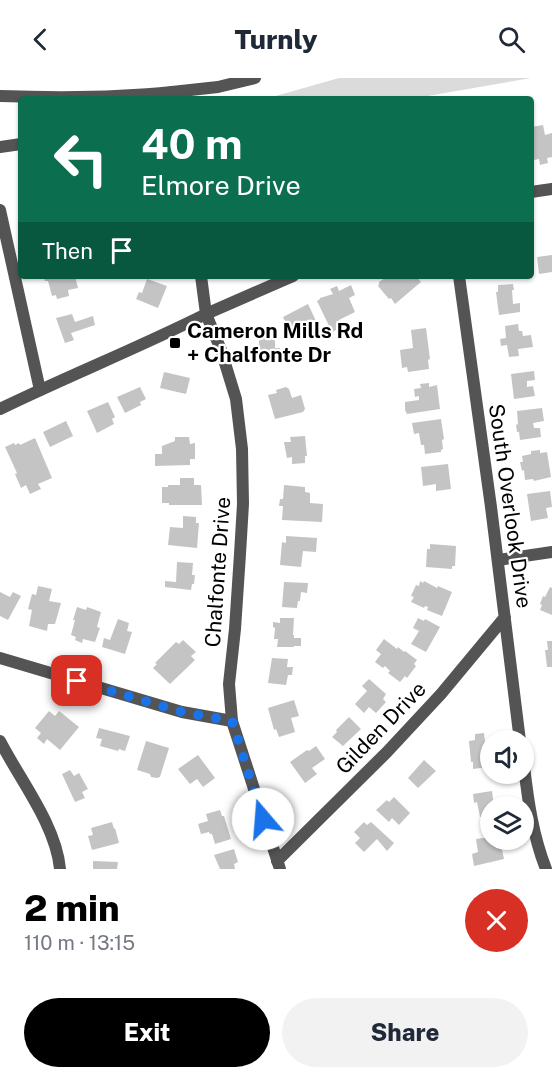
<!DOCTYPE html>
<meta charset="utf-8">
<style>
:root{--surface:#fff;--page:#f2f2f3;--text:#1f2937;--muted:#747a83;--accent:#000}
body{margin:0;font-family:"Public Sans",sans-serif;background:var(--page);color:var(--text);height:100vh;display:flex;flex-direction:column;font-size:22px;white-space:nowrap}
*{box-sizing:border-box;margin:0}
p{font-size:20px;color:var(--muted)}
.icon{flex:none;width:33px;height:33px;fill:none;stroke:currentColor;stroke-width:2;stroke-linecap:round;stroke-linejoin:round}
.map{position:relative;height:791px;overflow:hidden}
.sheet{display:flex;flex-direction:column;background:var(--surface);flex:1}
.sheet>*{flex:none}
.guide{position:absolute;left:18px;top:18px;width:516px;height:183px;border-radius:6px;box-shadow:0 2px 4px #0004;background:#0b6e4f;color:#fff;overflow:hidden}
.fabs{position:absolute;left:480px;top:652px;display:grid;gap:12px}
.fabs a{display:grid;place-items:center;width:54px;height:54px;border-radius:50%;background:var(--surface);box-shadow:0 2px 4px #0004;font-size:30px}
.pin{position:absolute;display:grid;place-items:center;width:51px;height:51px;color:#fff;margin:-26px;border-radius:12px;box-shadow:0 3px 9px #0006}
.me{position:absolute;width:66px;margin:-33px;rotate:342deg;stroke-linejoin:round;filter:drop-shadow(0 0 4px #0008)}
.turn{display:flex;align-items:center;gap:21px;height:126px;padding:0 24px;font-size:27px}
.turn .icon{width:78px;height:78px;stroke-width:2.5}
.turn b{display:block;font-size:42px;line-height:51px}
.then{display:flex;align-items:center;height:57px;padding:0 24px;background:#0003;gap:12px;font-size:22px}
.round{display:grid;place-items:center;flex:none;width:63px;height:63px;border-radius:32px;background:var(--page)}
.headline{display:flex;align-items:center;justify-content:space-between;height:102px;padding:0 24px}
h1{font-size:36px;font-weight:800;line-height:45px;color:var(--accent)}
.action{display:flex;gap:12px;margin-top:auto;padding:12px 24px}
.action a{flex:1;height:69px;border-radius:36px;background:var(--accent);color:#fff;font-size:24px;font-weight:800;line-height:69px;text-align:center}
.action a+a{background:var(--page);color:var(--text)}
header{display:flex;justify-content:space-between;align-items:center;height:78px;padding:0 24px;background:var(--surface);font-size:27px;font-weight:800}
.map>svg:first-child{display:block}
</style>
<header><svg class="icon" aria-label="back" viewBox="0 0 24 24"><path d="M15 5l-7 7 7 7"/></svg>Turnly<svg class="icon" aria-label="search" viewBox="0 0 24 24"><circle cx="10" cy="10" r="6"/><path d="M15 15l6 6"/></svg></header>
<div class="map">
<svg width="552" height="791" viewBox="0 0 552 791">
<rect width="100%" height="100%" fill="#fff"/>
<path fill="#dbdbdb" d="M339,0H531L410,21H265Z"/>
<path fill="#c4c4c4" d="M543,47L545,57L552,55V79L547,80L548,85L540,87L539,81L534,82L531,67V49Z
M552,177V194L539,196L537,179Z
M44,198H75L78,210L68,212L69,218L57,221L56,217L52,218L48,203H45Z
M388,198H416L421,204L395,226L391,220L389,221L378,208L379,206V204Z
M147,201L167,208L158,230L136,221L139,214L142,215Z
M513,206L514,212H512L513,226L520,225V234L499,237L496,214H498V207Z
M351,207L355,217L349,220L355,234L339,242L342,249L332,254L317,223L320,221V220L333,216L330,211L337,208L339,213Z
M308,226L316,243L314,244L317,251L299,260L294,250L289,252L283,239Z
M72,236L75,244L93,238L95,247L71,255L74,262L65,265L56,240Z
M518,246L519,253H522L523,258L531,257L533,269L518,271L519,278L509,279L507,267L501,268L500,261L506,260L505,248Z
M259,250H275V270H280V282L259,283Z
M426,250L430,281L428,282L429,291L408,294L407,289L402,290L400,272L413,270L411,252Z
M534,293L535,302L527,303V309L533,308L535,318L514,321L511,296Z
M164,294L190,300L186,316L160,310Z
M429,305V309L437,307L440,331L407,336L405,332V324L419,322V318L415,319L414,311L421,310L420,306Z
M140,309L146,321L140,324L141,327L125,335L117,319Z
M286,309L289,311L292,320L301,317L305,331L303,334L275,341L268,317L277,315L276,312Z
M108,324L115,339L112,341L114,346L97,355L87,333Z
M542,330L544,343L533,345L534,350H540L541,359L520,362L519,354H517L516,347L518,346L517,333Z
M441,341L444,361L442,362L443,371L441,372V374L425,376L424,367H421L419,355L414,356L412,345Z
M66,343L73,358L50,369L43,354Z
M305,358L307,378H305V385L292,386V379L287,380L284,364H291L290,359Z
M175,359H189L190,366L195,365V381H190V387L155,388V376H162V368L175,363Z
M35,360L52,400L38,406L41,411L30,416L26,407L21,410L15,396L17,395L5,369L14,365L15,367L19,365L20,367Z
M540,372V375L547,374L551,399L534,403L533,401L525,402L524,392L522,393L520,384H523L522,378L531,376V373Z
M448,386L451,411L436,413V406L423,408L421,389Z
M180,400H194V407H201L202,427H169V425H162V409H168V407H180Z
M284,407L305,409V414L310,415V425L323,426L322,444L282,442L283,428H279L280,421H283Z
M550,413L552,429L546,430L548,440L531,443L527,416Z
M183,438L196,439V445H199L197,470L168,467L170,449L183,450Z
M286,458L317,460L316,474L303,473L301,489L280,487L282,464L286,465Z
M430,466L456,468L455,488H452V491L426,489L427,471H430Z
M177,484L193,485L192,497H195L194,506H192L191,512L165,509V503L176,504Z
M420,503L423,505L424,503L437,510L438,508L452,514L442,538L427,532L428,529L425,528L424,530L411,524L414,519L411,518L416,507L419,508Z
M284,504L308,505L307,515L301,514L300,523H298L297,530L282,529Z
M38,508L52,511L49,523L61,525L55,546H48L47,553L29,548L32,532L28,531L32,516L36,517Z
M550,509L552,510V537L540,532L542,527L540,526L543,518L545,519Z
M0,514L10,519L13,514L21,518L8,542L0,538Z
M77,529L86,532L87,529L101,534L97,549L100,550L95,564L83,561L82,565L75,562L76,559L71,557L75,542H73Z
M280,540H294L293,557H294V560H301V568H294V569H277L278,561H274L275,550L273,549V544L280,545Z
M418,540L424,543L425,541L440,549L426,574L411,566L419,553L413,550Z
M118,541L129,545L127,553L132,554L125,576L102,569L104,560L110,562Z
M384,561L397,571L398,569L404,574L405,573L417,582L414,586L416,588L407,600L405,598L400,604L388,595L390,593L385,588L383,590L375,584L381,576L376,572Z
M183,562L196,574L191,578L195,582L170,606L153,590L157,586L155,585L176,564L179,566Z
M547,563H552V589H547L545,572H548Z
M272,580L288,581L287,589H293L292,597H288L286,607L268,605Z
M369,601L386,616L383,621L386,624L376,635L369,629L364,635L355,626L367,613L362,608Z
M294,622L299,638L291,640L295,654L279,659L276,651L274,652L268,630Z
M49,633L55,638L59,633L79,649L60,672L47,661L44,666L37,660L41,655L35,650Z
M349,639L361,651L343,668L332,659L337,654L336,652Z
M99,650L130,658L125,673L119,671L118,673L100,668L102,661L96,660Z
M484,655L488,689L473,691V684H471L469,663L475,662V656Z
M146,663L169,670L160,699L157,700L151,699L150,696L137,692Z
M316,668L325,681L312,690L317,696L305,705L290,684L307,672L309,673Z
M198,677L215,700L203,709L197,701L190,706L178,691Z
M424,682L436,693L418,710L408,700Z
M70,692L74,698L79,695L88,711L82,714L85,720L75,724L62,696Z
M492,713L494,729H490V738L480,739L477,724L474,725L473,716Z
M394,719L410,735L399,747L392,740L389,744L376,732L387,722L389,724Z
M220,732L222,738H224L231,761L215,766L212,756H210L209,754L201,756L198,746L208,743L206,736Z
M112,744L114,751L115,750L119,765L92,772L88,758L93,757L91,750Z
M364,744L367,747L371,744L394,765L387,773L377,761L364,774L355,765L360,760L354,754Z
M490,759V762H500L504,781L474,788L472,776L478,774L476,761Z
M234,771L238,784L234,786L235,791H220L214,777Z
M93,783L118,784L117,791H93Z"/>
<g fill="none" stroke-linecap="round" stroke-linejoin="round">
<path stroke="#545454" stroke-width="12" d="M0,18C57,20 115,20 172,14
M0,69L21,66
M531,114L552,111
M0,132L40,312
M459,198L491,429L520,663
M206,236L293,198
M498,482L552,474
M0,580L182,634L232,643
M0,663C20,702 56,747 60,791
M524,688C528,723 533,758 546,791
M277,783L387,674L441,616L505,539"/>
<path stroke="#545454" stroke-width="12" d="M173,21L172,14L218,9L255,0
M201,198L206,236L221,272L236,321L242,371L243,426L240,476L235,551L229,606L232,643L280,791
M0,331C68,298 138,270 206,236"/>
</g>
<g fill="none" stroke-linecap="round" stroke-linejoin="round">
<path stroke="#1a73e8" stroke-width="10" stroke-dasharray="0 18" d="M77,603L182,634L232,643L263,741"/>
</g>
<rect fill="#000" stroke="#fff" stroke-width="2" x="169" y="259" width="12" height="12" rx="3"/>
<g text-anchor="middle" stroke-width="4.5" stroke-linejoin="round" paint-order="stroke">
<g font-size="21" font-weight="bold" fill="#000" stroke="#fff" text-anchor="start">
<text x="187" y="260">Cameron Mills Rd<tspan x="187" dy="24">+ Chalfonte Dr</tspan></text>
</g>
<g font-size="21" fill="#000" stroke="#fff">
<text transform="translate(510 428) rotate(82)" y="7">South Overlook Drive</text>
<text transform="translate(218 494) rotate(-86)" y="7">Chalfonte Drive</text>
<text transform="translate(381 650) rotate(-46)" y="7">Gilden Drive</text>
</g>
</g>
</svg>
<div class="fabs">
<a><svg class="icon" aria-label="sound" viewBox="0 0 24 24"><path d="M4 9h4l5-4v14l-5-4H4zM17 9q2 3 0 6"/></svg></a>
<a><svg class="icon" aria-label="layers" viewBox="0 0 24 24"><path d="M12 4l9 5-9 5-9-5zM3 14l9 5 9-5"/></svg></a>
</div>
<div class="pin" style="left:77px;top:603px;background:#d93025"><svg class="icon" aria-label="arrive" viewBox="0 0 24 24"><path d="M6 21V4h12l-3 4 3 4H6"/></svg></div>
<svg class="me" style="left:263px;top:741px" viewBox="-20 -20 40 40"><circle r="19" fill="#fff"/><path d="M0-13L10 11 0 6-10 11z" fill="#1a73e8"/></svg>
<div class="guide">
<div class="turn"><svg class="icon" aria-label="left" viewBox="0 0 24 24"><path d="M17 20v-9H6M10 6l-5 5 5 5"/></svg><div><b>40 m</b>Elmore Drive</div></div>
<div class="then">Then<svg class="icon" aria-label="arrive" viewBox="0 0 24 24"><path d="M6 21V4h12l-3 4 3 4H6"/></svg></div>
</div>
</div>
<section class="sheet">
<div class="headline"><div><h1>2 min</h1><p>110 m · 13:15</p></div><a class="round" style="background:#d93025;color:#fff"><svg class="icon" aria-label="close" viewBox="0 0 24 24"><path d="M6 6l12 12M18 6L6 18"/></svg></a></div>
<div class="action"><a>Exit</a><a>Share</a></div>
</section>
